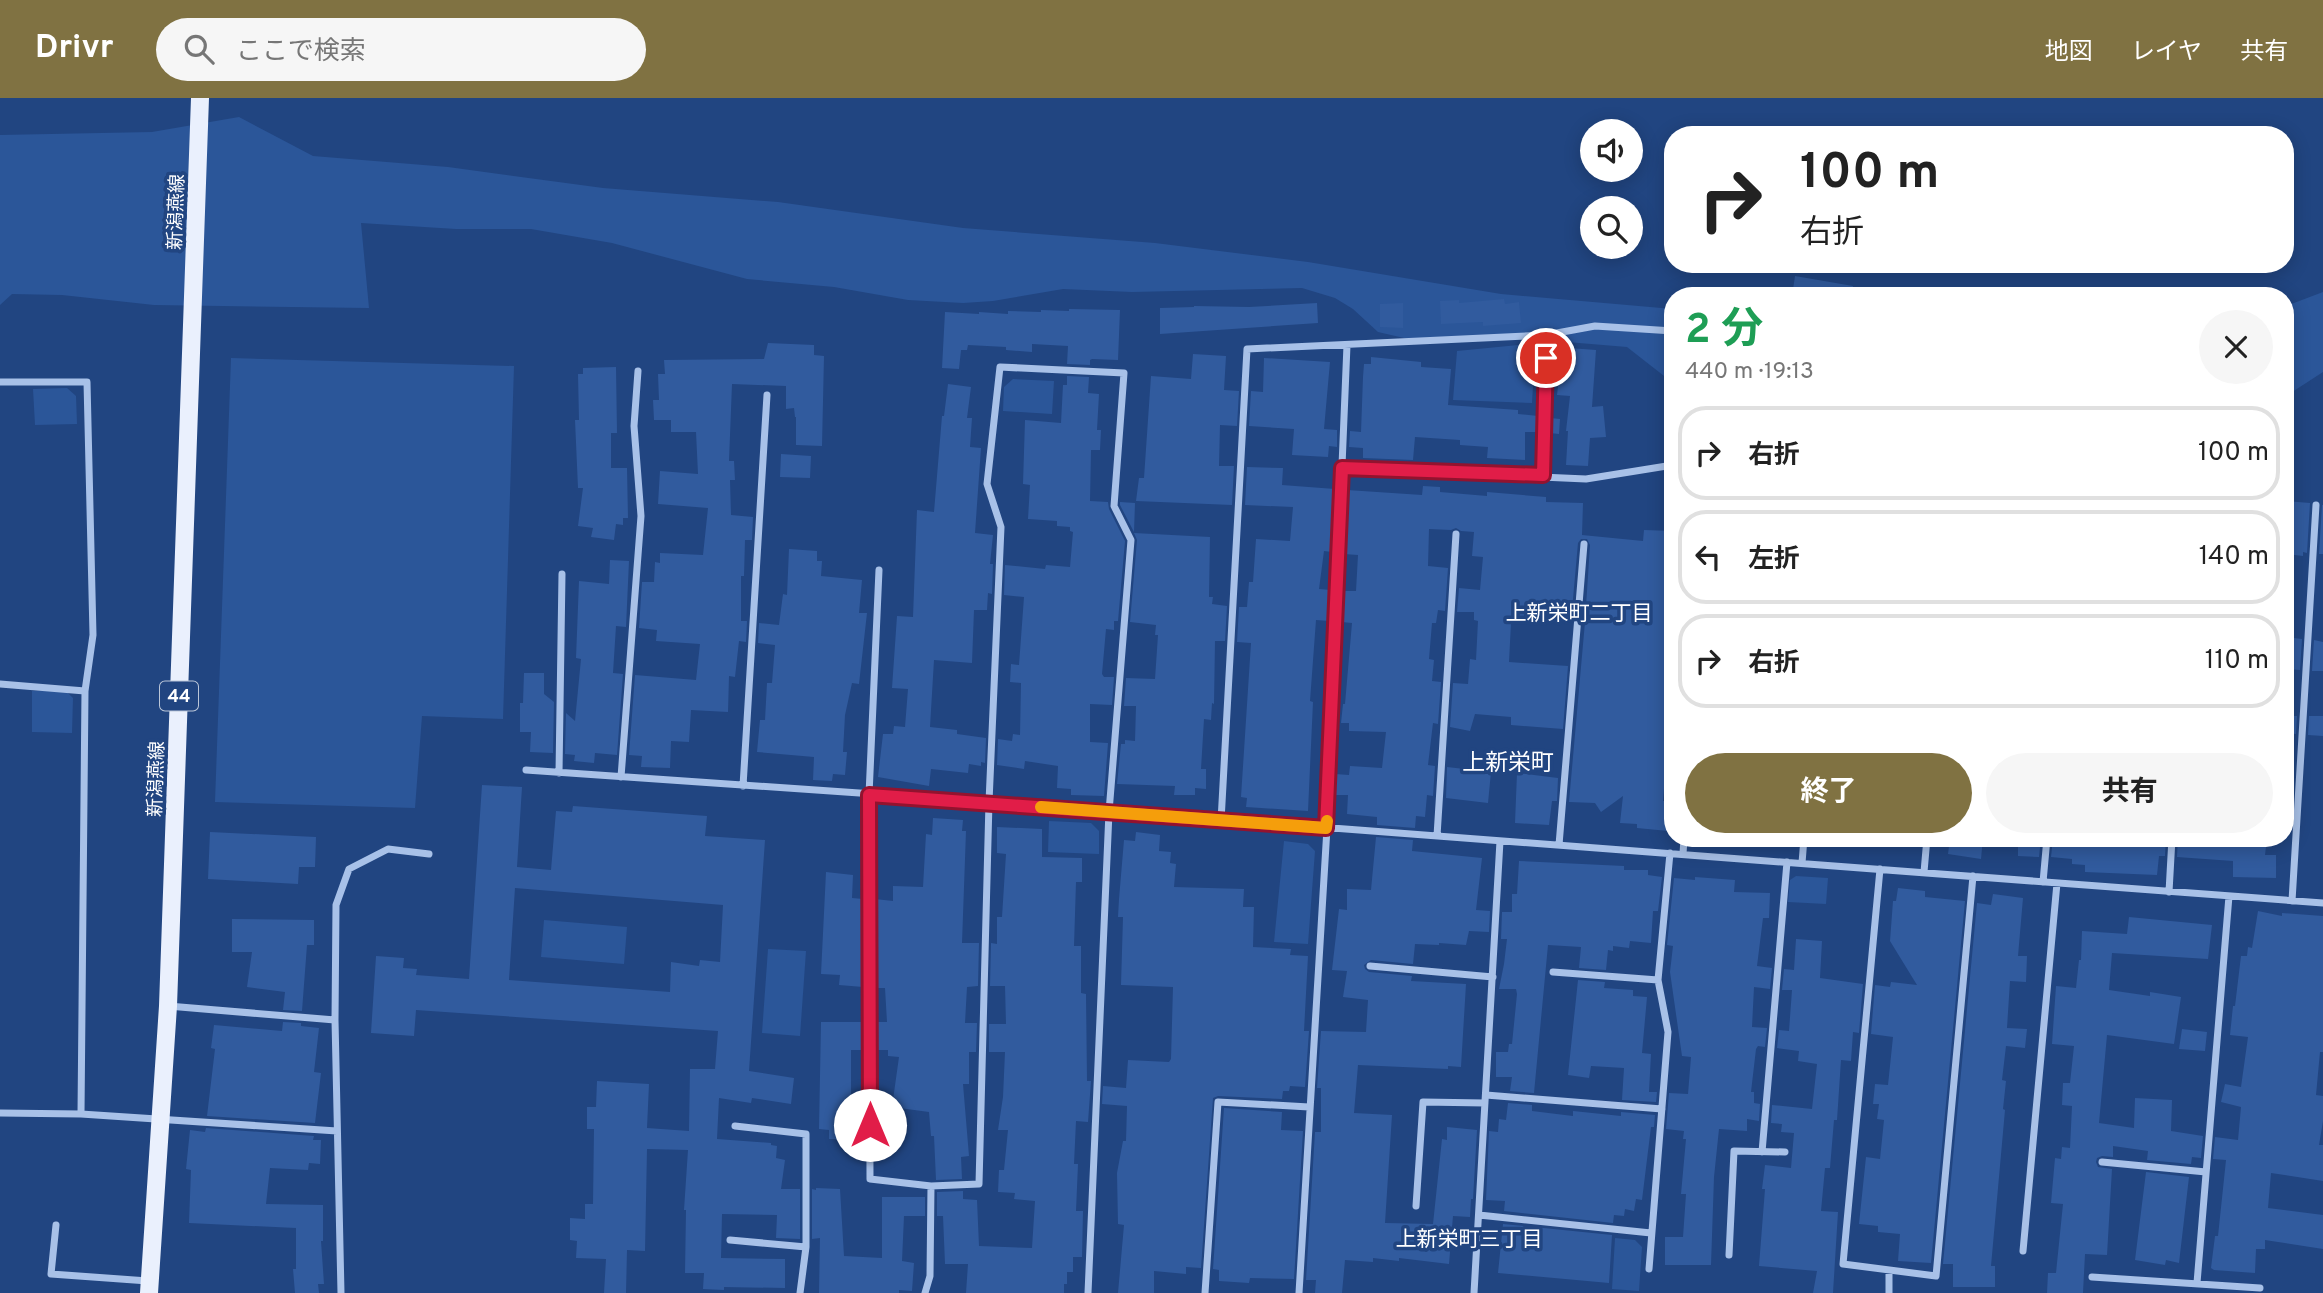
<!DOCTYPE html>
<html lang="ja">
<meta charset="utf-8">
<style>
:root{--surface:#fff;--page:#f6f6f6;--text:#222;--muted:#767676;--line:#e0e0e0;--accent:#807242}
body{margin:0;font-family:Overpass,"Noto Sans JP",sans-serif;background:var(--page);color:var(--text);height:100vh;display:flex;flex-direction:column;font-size:26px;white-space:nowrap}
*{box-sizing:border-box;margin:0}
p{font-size:23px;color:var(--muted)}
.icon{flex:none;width:38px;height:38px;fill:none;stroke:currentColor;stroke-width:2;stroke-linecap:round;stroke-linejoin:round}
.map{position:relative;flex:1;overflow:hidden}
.side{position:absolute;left:1664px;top:189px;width:630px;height:560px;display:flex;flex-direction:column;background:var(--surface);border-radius:28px;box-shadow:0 4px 18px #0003}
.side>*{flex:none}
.hud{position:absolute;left:1664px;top:28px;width:630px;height:147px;border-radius:28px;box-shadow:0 4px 18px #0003;background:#fff;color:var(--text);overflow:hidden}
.fabs{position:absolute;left:1580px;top:21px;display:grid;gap:14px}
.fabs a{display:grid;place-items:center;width:63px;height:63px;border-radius:50%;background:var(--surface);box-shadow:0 4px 18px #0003;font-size:35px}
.pin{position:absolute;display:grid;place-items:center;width:60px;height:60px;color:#fff;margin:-30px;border:4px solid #fff;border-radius:50%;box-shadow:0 2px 7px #0007}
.me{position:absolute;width:77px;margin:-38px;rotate:0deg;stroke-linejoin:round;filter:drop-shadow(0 0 5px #0008)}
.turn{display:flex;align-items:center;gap:24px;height:147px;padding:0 21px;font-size:32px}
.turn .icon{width:91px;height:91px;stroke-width:2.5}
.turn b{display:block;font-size:49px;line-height:60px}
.round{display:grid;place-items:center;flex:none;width:74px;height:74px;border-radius:37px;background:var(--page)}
.headline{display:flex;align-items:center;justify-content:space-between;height:119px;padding:0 21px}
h1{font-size:42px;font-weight:700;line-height:52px;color:#1e9e55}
.action{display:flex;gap:14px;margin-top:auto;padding:14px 21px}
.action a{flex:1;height:80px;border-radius:42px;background:var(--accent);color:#fff;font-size:28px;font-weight:700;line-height:80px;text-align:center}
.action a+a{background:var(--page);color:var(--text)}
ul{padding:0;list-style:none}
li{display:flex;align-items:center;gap:21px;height:94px;margin:0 14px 10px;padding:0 7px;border:4px solid var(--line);border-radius:28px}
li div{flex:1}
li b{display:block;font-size:26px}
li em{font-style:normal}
header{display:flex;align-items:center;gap:42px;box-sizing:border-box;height:98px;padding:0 35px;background:var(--accent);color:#fff}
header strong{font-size:33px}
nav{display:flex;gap:38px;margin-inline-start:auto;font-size:24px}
.search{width:490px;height:63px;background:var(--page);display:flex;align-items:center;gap:18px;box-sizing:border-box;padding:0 24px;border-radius:38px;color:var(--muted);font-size:26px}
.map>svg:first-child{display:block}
</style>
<header>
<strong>Drivr</strong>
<div class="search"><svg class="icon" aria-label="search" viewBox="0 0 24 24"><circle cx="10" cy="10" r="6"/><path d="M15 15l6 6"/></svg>ここで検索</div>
<nav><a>地図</a><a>レイヤ</a><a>共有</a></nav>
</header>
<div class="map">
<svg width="2323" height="1195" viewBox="0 0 2323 1195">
<rect width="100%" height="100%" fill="#214581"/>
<path fill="#2b5699" d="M239,19L313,58L448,69L603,90L778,104L963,130L1155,145L1308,164L1501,196L1673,211V285L1627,249L1543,242L1404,240L1378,234L1353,211L1335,200L1302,190L1132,194L1063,191L993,203L963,205L908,202L834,189L747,181L612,145L531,131H456L361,125L369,210L154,207L62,197L12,196L0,207V37L152,34Z
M2323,194V274L2286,298V208Z
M1529,246L1535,254L1532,305L1453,302L1457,253Z
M231,260L514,268L503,621L422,618L415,710L215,704Z
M1013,281L1054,283L1052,316L1003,313L1004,289Z
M67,290L76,298L77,326L35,327L33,291Z
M32,593H66L73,600L72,635L32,634Z
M1049,723L1091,725L1099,733V756L1048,754Z
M1284,743L1308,746L1315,753L1308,846L1274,844Z
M1796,778L1828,780L1826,806L1788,804L1790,782Z
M544,822L627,829L624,866L541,859Z
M768,851L806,853L800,938L762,935Z
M1615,1140L1635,1142L1642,1149L1639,1193L1612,1191Z"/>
<path fill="#315b9e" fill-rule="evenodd" d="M1795,178L1853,188L1852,198H1792Z
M1504,201L1505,206L1519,204L1521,225L1483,228V224L1441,226L1440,203L1459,202V205Z
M1317,205L1318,225L1160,236V210L1194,209V208L1249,209Z
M1403,205V230L1380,229V206Z
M1069,211L1120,212L1118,262L1092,261L1090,262V267L1067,266L1068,248L1032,246V254L1006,252V249L968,247L967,252H961L959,271L942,270L945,214L979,216V214L1008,216V213L1041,214V212L1069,213Z
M768,245L814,247V257L824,258L822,348L796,347V319H795L794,310L786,311V288L732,286L729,363H734L735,382H730L731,417L753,419L752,442H745L744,478H741V523H747L746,544L739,543L735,579L729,578L728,614L691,612L689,644L671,643L670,670L641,669L642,658L629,657L635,577L696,582L700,546L656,543L657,532L639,530L642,484H654L655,464L660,465V455L703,457L708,410L658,406L660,373L698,376L696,334H671V322H654L653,302H659L658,276H665L664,262L764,261Z
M1569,250L1596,252L1592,309L1603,308L1606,339L1590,340L1588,368L1566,367L1568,333H1566L1570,298L1557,297L1562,254L1568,255Z
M1193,256L1226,258L1224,292L1239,293L1237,328L1220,327L1219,368H1234L1232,407L1136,403L1139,380H1144L1151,278L1191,281Z
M1371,259L1421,264V269L1451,271L1448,307L1518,312V316L1538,318V334H1525V362L1487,360L1488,349L1460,347V342L1415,339L1413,362L1363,360V350L1349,349L1350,333L1361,334L1363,279L1364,266H1371Z
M1264,260L1330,264L1324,331L1337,332V349L1329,348L1328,359L1292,357L1294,331L1249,328L1251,293L1263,294Z
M616,269L617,335H611V370H627L628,420H623V427L616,426L614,442L591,439L593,430L578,428L583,390H578L575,322H579L578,276H583V270Z
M1067,278L1089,279L1088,295L1099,296L1097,332H1101L1100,352H1091L1090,403L1108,404L1109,411L1125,443L1118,523H1114V532L1106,531L1102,576L1104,579H1114L1112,607L1090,606V644L1108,645L1104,698L1071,697V691L1057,690L1058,668L1025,663L1024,671L997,667L998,641L1012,643L1013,636L1020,637L1021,585L1010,584L1011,566L1019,567L1024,499L1004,497L1005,467L1045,471L1046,467L1070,469L1073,434L1070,433V429L1057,428V423L1028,421L1030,387L1023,386L1025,322L1061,325L1063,287H1067Z
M948,286L971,289L967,320H972L970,349L981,350L975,435L993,437L990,466H993L992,496L988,495L987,512H974L972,565L934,562L930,629L957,632V636L986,640L985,665L981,664V668L969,666L968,675L931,671L929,688L878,679L883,636H893L894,628L905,629L908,591L892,590L897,518L913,519L917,412L934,414L942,318H944Z
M1550,320L1560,321L1559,336L1550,335Z
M781,356L811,358L810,380L780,379Z
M1247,369L1283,370L1282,387L1335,391L1332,454L1324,453L1319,491L1331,492L1329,523L1316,522L1310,603L1313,604L1308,713L1246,709L1247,700L1241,699L1251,545L1237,544L1239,509H1247L1249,484H1253L1256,441L1290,443L1293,409L1245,407Z
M1423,388L1440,389V394L1487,398V394L1546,399V404L1583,405L1582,437L1643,443L1644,432L1673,433V511H1671L1664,575L1673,576V666H1666L1663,703H1671L1668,733L1637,730V726L1620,725L1623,698L1601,714L1595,705L1569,704L1585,524L1590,447L1587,441H1581L1578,445L1571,523L1514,518V525H1511L1509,564L1568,568L1563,631L1511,627V619L1475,616L1470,633L1450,629L1453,585L1468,586L1470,561L1476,562L1478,523L1474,522V514H1457L1459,490L1480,492L1483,459L1472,458L1474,434L1461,433L1456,430L1451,432L1429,431L1428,468L1448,470L1445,513L1438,512L1436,525H1432L1429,561L1434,562L1432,583L1441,584L1438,626L1433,625L1428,667L1435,668L1433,698L1427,697L1425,719L1416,718L1415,730L1377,727V719L1347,716L1348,697H1335V676L1349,677L1350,668L1382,670L1386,634L1349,633V625H1341L1343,606H1345L1352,525L1342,524L1343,493H1356L1358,457L1344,456L1347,392L1422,397Z
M2286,403L2310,405L2307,455L2303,454V458L2286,456Z
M1120,404L1135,405L1134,434L1120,407Z
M2322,407H2323V456H2319Z
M1134,435L1210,439L1209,499H1213L1212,506L1227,508L1225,543H1215L1214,606L1212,605L1211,622L1204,621L1201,671H1206V691L1195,690V697H1174L1175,688L1117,686L1121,646H1125V642L1135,643L1136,608H1124L1126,580L1155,581L1158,537H1155L1156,527L1130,524L1137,442Z
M789,451L817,453V463H822L821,478L862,482L859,515H867L859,586L852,585L845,617L843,654H847L845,677L833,676L832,683L813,682L814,659L757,654L760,622H765L767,585H772L775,547L758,545L759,525L779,527L783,496L787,497Z
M610,462L629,463L626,529L616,528L613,575L623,576L617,657L595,655L594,665L574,663L575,657L565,656L566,615L575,623L581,561L576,560L579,483L609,486Z
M2286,539L2302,541L2300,572L2286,571Z
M2314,542L2323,544V573H2312Z
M524,575H544V596L554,604L553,655L530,654L531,634H520V605H523Z
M2286,618H2297L2296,636L2286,635Z
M2309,618H2323V638L2308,637Z
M1447,669L1491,674L1488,705L1446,700Z
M1517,675L1558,680L1557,703H1552L1549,727L1515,725Z
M482,687L522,689L517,769L551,772L556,713L572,714L573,708L707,718L705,738L765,742L749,973L794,980L791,1006L752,1000L751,1005L719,1000L717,1041L771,1045V1047L777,1048L776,1060L785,1062L781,1091H800V1141L776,1140L777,1117L722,1116L721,1160L785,1161V1190L724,1189V1192L703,1191L704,1175H685L686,1112H684L688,1052L647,1051L645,1153L627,1152L626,1195H604L606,1161L576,1160L577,1143L570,1142V1120L585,1121V1106H593L594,1031H587V1009H596L597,983L649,986L647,1030L689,1033L690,971H715L718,933L416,912L414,938L371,935L376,858L404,860L403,870L417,871L416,877L469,881ZM515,790L723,807L720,864L700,862L699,868L671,864L670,894L509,882Z
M933,720L963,722L962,733H966L962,845H979L978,888L967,889L965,925H977L976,954H969V986H963L969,1058L961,1059L962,1081L936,1082L934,1038H931L929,1014L892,1009L899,959L888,958V952H876V924H887L885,890H876L875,801L893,803V788L923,789L926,736L932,737Z
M997,729L1042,731V759L1082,760V784H1076L1074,848H1081V895L1086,896L1087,983H1091L1088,1024L1076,1023L1074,1066H1078L1076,1113H1083L1082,1159H1073V1174H1067V1186H1064V1195H966L968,1166H945L943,1118H937V1094L963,1093V1101L977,1102L979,1148L1032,1150L1035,1103L1014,1101L1015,1095L998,1094L999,1072H1004L1008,1032H998L1003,999L1005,954H989V926H1006L1005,888H990L991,845L997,846V819H1002L1006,756L997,755Z
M210,734L316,739L315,769H299L298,786L208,781Z
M1136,734L1160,737L1159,753L1171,754L1170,765L1176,766L1174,789L1244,791L1243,809H1254L1253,849L1291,851L1290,857L1308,858L1304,933H1309L1305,989L1290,988L1289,993H1283L1282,1001L1218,998L1213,1000L1201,1170L1186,1169V1176L1154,1173V1195H1118L1124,1127L1118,1126L1117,1075L1123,1043H1126L1127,1008L1102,1006L1103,988L1126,990L1128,962L1169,964L1171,961L1173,889L1121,887L1123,819H1118L1119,801L1124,742L1135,743Z
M1376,739L1413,742L1412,753L1482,760L1476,812L1490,813L1489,834L1469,833L1466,847L1439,845V847L1415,846L1413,866L1371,862L1364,867L1365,871L1369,874L1412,878L1411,883L1466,886L1461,969L1448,968V971L1358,967L1354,1015L1392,1017L1385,1125L1433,1126L1442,1041L1447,1042V1029L1477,1032L1473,1101H1471L1470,1119L1453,1118L1449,1166L1399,1160V1163L1373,1160V1164L1345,1162L1342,1195H1315L1316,1182H1306L1315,1034H1321V990H1317L1321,933L1366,934L1368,902L1343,899L1347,873L1332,872L1339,811L1347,812V791L1371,792Z
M1950,740H1983L1981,761L1948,756Z
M2018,740H2041L2039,759L2018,758Z
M2053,740H2166L2165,758H2159L2157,777L2085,774V767L2072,766V761L2051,759Z
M2178,740H2267L2265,757H2276V780L2233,779V763L2177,759Z
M1519,763L1624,768V772H1648V777L1662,779L1658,813H1653L1651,845L1630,843L1629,850L1613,848V853L1608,852L1606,872L1579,870L1581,849L1548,847L1534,995L1510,993L1512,979H1496V954H1508L1509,946H1512L1517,896L1516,891H1499L1504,866L1507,841H1501L1502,814H1512V796H1517Z
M826,774L853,777L852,800L863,801V889L839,887L840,877L821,876Z
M1695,779L1735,782L1734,794L1770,795L1769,820H1763L1757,868L1772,870L1770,891L1754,889L1752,929L1767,930L1765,949L1758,948L1756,951L1751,994H1754V1005L1760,1006L1759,1023L1747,1021V1033L1719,1031L1714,1079L1711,1167H1665V1139H1683L1686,1096H1681L1686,1041H1683L1684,1033L1666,1031L1669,995L1688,996L1691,959L1682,958L1670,874L1673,848L1667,847L1674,780L1695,782Z
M1898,790L1925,793V799L1965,803L1931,1165L1898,1163L1900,1136L1878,1134V1128L1859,1126L1866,1059L1880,1061L1884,1022L1877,1021L1879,1006H1873L1875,986L1888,987L1893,939L1871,936L1875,887L1890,889L1891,884L1917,887L1890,843L1893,803H1896Z
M1993,796L2023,800L2018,858H2027L2026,884L2010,883L2007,930L2027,931L2025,950L2006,948L2002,982L2006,983L2003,1011L2005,1012L1991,1168H1995V1189H1953V1166H1943L1977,805L1991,807Z
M2258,813L2282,818V815L2323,818V954H2320L2316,997L2323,998V1023L2319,1047H2323V1083L2271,1075L2268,1110L2323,1117V1151L2265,1142V1151H2256L2255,1175L2214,1172L2211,1170L2215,1138H2218L2226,1062L2213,1061L2215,1039L2238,1042L2241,1009L2221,1004L2225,986L2241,989L2248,939L2230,937L2233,908H2235L2241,858H2247L2248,849L2252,850Z
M2129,819L2212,827L2208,861L2112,855L2109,892L2150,898V894L2181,899L2174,946L2107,937L2099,1025L2134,1030L2135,1000L2172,1002L2171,1033L2203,1038L2201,1060L2192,1059L2191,1066L2147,1062L2148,1053L2113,1048V1059L2102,1058L2097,1060L2096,1064L2098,1069L2112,1071L2107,1157L2085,1156L2083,1195H2047L2048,1175H2056L2063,1106L2051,1105L2055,1060L2061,1061L2062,1049L2070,1050L2072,1008L2062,1007L2063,985H2070L2074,948L2052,946L2056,888L2076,890L2079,862H2081L2082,833L2127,836Z
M232,821L314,822V847H307L302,913L283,912L285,894L247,889L252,854H232Z
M1796,841L1822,843L1820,880L1863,886L1859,935L1853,934L1851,963L1841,962L1837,1022H1834L1830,1070H1825L1821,1113L1838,1114L1833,1195H1813L1817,1173L1759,1168L1765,1091H1762L1765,1067L1791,1070L1794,1035L1781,1034L1782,1026L1771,1025L1772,1007L1812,1011L1817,966L1798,963L1799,953L1777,950L1779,932L1789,933L1792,892H1782L1784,871L1794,872Z
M1578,882L1605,884L1604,890L1633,892V898L1647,899L1642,955L1651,956L1649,994H1657L1656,1004L1622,1002L1624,970L1591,968L1589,980L1568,977Z
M283,924L301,925V928L319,930L314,974L321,975L315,1025L207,1018L215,951L211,950L214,927L282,933Z
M821,924H863L864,952H851V1016H862V1042L829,1041V1032L819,1031Z
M2182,931L2207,934L2205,953L2179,951Z
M1508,1005L1532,1007V1013L1573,1018V1013L1621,1018V1014L1655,1017L1654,1029H1651L1642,1102L1636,1101L1634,1113L1625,1111L1624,1118L1614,1117L1613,1125L1504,1113L1505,1103L1486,1102L1489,1033L1498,1034L1499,1021L1506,1022Z
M1224,1010L1282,1014L1281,1032L1303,1033L1294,1181L1250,1180L1249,1185L1219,1183V1172L1213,1171Z
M206,1030L314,1038L313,1042H321L320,1066L309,1065L308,1072L270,1070L266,1106L323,1107V1143H321L324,1186H318L319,1195H295L293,1171H296V1130L189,1125L191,1072L186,1071L190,1032L205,1034Z
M2146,1074L2189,1079L2179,1165L2166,1162L2165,1167L2135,1162Z
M816,1090L840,1091L844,1158L882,1160V1099H925V1118H904L902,1163L914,1165L912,1193L899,1192V1195H819L820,1140L812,1141V1091L816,1092Z
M1503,1126L1612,1137L1609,1185L1498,1175Z"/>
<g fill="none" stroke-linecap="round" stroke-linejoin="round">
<path stroke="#a8c1e8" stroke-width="7" d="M0,284H87L93,537L85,593L0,586
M1342,370L1586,381L1673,367
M1543,378L1546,237
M879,472L869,697L870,1081L931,1088L930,1178L925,1195
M526,672L989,704L2323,805
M559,675L562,476
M621,679L641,418L634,328L638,273
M743,688L767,297
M1221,723L1247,251L1546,237L1595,228L1673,233
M1437,738L1456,436
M1559,747L1584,446
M1683,756L1684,740
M1802,765L1804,740
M1880,771L1843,1166L1936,1178L1973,778
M1924,774L1927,740
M2043,784L2047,740
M2169,794L2172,740
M2292,803L2316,407
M1370,868L1493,879
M1553,874L1658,882
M168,908L335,922
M1486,997L1662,1011
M0,1015L81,1016L337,1033
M81,1016L85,593
M735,1028L806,1036V1149L800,1195
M1762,1054L1787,764
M2102,1064L2206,1074
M931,1088L979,1086L989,704L1001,429L987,386L1000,269L1124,275L1114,408L1131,442L1109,714L1088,1195
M1416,1108L1423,1004L1485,1005
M1479,1117L1651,1135
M56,1127L51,1176L148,1183
M730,1142L806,1149
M2023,1153L2057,785
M1729,1157L1734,1053L1785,1054
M1649,1171L1668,934L1658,882L1670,755
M1889,1172V1195
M2092,1179L2260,1190
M2197,1185L2229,798
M341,1195L335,922L336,807L349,771L388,751L429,756
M1205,1195L1218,1004L1309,1009
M1299,1195L1327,730L1347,247
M1474,1195L1500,743"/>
<path stroke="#eaf0fd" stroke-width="18" d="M149,1195L168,908L200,0"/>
</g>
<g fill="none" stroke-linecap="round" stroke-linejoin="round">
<defs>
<path id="route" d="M870,1027L869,697L1326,730L1342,370L1543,377L1546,260"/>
</defs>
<use href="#route" stroke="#92132f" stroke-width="18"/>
<use href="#route" stroke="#e11d48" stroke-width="12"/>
<path stroke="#f59e0b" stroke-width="12" d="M1041,709L1326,730L1327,723"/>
</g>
<g text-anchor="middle" stroke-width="7" stroke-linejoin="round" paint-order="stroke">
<rect fill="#214581" stroke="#bcc7d9" stroke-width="2" x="160" y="583.5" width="38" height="29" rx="5"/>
<g font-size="18" font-weight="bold" fill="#fff">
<text x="179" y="604">44</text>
</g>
<g font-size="19" fill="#fff" stroke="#214581">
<text transform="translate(175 114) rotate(-88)" y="7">新潟燕線</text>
<text transform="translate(155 681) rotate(-88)" y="7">新潟燕線</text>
</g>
<g font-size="21" fill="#fff" stroke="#214581">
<text x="1579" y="522">上新栄町二丁目</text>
<text x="1469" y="1148">上新栄町三丁目</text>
</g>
<g font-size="23" fill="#fff" stroke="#214581">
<text x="1508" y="672">上新栄町</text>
</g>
</g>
</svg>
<div class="fabs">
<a><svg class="icon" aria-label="sound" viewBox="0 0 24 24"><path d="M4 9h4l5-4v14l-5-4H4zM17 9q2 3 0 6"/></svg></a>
<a><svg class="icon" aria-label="search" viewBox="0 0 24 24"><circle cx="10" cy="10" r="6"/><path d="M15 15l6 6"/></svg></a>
</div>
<div class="pin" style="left:1546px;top:260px;background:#d93025"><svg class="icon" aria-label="arrive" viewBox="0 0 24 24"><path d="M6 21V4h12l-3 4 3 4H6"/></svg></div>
<svg class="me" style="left:870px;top:1027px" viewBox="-20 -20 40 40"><circle r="19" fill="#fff"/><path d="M0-13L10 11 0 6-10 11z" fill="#e11d48"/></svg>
<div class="hud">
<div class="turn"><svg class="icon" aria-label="right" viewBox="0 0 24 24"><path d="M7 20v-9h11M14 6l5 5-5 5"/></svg><div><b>100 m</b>右折</div></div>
</div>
<section class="side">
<div class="headline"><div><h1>2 分</h1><p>440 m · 19:13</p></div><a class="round"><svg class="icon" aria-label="close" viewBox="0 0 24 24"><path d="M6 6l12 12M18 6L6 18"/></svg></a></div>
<ul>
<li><svg class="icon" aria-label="right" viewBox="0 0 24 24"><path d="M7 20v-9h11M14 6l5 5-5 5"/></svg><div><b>右折</b></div><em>100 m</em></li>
<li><svg class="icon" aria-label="left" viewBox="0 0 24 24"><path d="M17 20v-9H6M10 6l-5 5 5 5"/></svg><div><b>左折</b></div><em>140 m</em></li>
<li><svg class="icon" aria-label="right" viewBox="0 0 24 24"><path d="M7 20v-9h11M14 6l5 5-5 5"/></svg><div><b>右折</b></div><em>110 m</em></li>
</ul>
<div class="action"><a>終了</a><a>共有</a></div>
</section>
</div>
